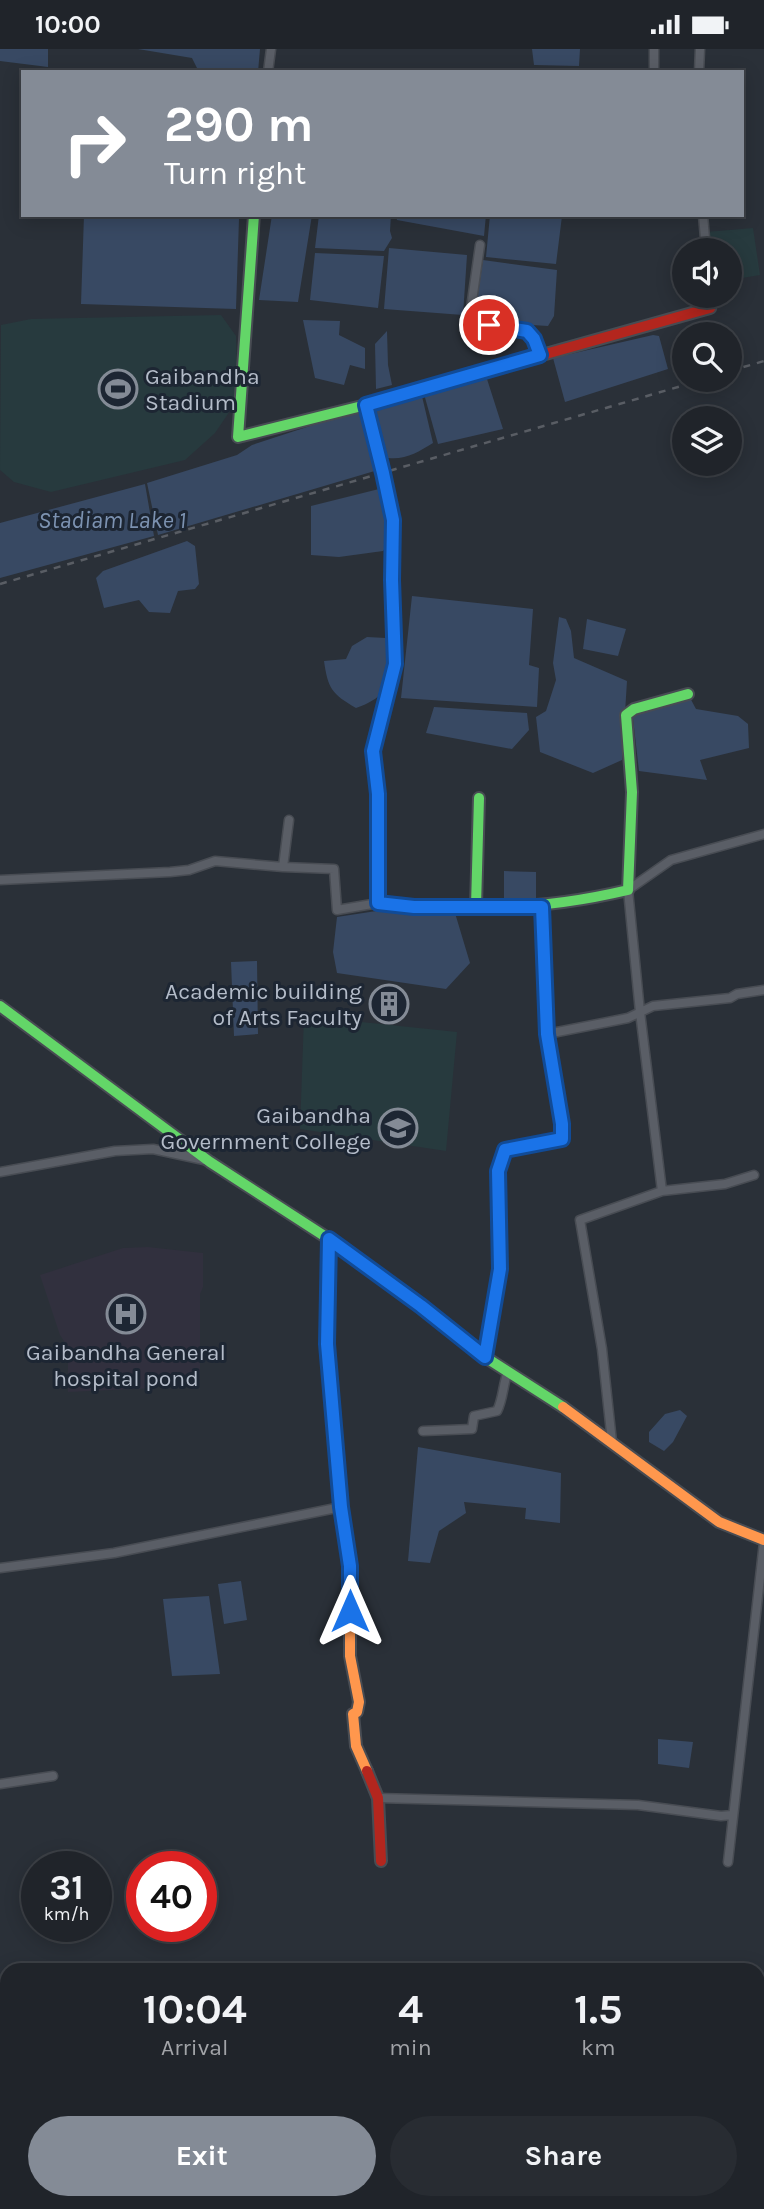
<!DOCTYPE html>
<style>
:root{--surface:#20242a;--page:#282c32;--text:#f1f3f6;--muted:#a2a4a8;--line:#3d4147;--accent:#848b96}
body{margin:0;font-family:Karla,sans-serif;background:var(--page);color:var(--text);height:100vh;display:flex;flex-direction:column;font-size:26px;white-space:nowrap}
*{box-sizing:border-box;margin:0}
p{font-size:23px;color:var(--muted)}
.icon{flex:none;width:38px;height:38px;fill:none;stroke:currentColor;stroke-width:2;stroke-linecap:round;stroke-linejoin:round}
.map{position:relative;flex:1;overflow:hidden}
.drawer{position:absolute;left:0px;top:1914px;width:765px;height:247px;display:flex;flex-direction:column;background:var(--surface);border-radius:21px 21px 0 0;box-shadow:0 4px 18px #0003,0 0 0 2px var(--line)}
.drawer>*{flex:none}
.hud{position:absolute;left:21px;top:21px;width:723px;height:147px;border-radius:0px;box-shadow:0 4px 18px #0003,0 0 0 2px var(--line);background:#848b96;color:#fff;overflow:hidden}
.controls{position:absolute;left:672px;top:189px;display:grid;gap:14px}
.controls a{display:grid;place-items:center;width:70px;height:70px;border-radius:50%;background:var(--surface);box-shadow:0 4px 18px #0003,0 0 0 2px var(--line);font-size:35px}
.speed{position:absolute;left:21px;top:1802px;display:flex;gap:14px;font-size:35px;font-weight:700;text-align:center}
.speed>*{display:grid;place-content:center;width:91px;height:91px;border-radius:50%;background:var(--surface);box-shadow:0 4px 18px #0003,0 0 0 2px var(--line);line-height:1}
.speed small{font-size:18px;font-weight:400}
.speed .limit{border:10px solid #d22;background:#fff;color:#111}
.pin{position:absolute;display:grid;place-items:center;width:60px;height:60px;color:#fff;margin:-30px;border:4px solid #fff;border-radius:50%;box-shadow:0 2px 7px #0007}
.me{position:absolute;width:77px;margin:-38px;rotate:0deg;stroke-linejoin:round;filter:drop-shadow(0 0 5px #0008)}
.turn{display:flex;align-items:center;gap:24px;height:147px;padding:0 28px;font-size:32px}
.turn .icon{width:91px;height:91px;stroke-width:2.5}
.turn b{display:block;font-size:49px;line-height:60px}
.eta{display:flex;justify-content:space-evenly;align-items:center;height:119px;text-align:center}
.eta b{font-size:42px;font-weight:700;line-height:49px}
.button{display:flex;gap:14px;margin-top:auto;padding:14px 28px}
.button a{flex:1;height:80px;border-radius:42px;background:var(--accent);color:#fff;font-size:28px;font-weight:700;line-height:80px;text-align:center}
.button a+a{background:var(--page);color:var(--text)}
.status{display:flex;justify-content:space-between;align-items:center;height:49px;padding:0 35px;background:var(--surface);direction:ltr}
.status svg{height:19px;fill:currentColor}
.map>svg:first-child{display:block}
</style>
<div class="status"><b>10:00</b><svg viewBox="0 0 49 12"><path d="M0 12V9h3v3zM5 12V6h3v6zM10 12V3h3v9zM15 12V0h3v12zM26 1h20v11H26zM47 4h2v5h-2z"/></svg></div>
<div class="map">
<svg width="764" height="2160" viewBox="0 0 764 2160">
<rect width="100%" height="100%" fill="#2a3038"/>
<path fill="#31303e" d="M148,1198L203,1204V1238L200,1245V1326H158L157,1339L68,1343V1298L60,1286L40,1226L123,1199Z"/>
<path fill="#273a3e" d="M753,179L760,226L730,231V201H708L706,183Z
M221,266L236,287L237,325L234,356L215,384L185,411L51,443L14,433L0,421L1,276L31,270Z
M304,967L457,983L446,1102L300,1080Z"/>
<path fill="#384963" d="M0,0H48V18L0,12Z
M138,0H260L258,23H199L192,9Z
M532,0H580L579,17L534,16Z
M84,166L239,170L236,260L81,255Z
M272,166H312L298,253L259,251Z
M319,166H391L390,182L392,189L384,202L315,199Z
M396,166H486L484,187L397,171Z
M490,166L562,167L556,215L486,208Z
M389,199L467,206L463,266L384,260Z
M315,204L384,207L378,259L310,251Z
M483,211L557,221L554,267L548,277L486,273L475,266Z
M303,271L340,272L339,286L365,299V320L350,316L344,336L315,329Z
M387,282L388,316L392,336L376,340L375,295Z
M653,286L659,287L668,320L565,353L553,309Z
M487,330L503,380L438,395L424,345Z
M421,343L433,394C418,403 406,411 388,409L373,354Z
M362,360L378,421L158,486L147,434L237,406L252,396Z
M145,435L154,487L0,529V474Z
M383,439L389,495L383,502L339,508L311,506V457Z
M187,492L195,497L199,535L195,540L178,542L170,564L149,563L139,551L104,559L96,529L103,522Z
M412,547L533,560L529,616L539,619L537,658L401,649Z
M559,568L566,570L571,582L574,609L627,632L622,711L593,724L540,703L536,668L546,662L556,631L553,614Z
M587,570L626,580L618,607L583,600Z
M367,588L386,589C388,627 398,644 356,659C332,645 328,640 324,612L346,610L352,597Z
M689,647L696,660L738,667L748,675L749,699L700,711L707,731L639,722L632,661Z
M434,658L527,664L529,681L512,700L426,684Z
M504,822L536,823V853H504Z
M383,861L455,864L470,914L446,940L337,924L333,903L337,868Z
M257,912L258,985L234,987L231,913Z
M680,1361L687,1367L673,1393L664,1402L649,1393V1383L665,1365Z
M418,1398L561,1424L560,1474L525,1470L526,1459L464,1453L466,1464L439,1482L430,1514L408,1512Z
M241,1532L247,1571L224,1575L218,1535Z
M209,1547L220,1625L172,1627L163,1550Z
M658,1690L693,1693L689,1719L658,1715Z"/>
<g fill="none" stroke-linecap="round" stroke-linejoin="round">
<defs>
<path id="street" d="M654,0V23
M268,23L271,0
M699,23L700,0
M703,166L706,201
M480,196L469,273L527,283L534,290L540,306
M366,356L383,424L392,472V531L395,615L373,702L378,745V854
M283,818L334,820L337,861L378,854L414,858L476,857
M0,831L170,823L189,821L215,812L283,818L289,771
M547,985L628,969L653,957L730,949L737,945L764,941
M0,1123L115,1102L153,1100L204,1111
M662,1142L640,963L628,841L671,811L764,785
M485,1308L500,1220L498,1122L505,1101L562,1090V1075L547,985L542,858
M423,1382L472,1380L474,1367L497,1362C503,1351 503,1335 508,1322
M612,1393L602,1300L580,1171L662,1142L725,1135L754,1126
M0,1519L114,1504L341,1458
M0,1735L53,1727
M378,1749L638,1756L721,1767L732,1766
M728,1813L764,1493"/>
<path id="fast" d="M254,166L238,388L366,356L467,327
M479,749L476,857C528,860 577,853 628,841L632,743L626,666L634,660L688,645
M0,957L210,1113L329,1190L421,1257L485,1308L563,1358
M0,2047L7,2064
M44,2154L47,2160"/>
<path id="slow" d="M329,1190L327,1295L341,1458L350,1517V1607L359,1653L357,1663L353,1665L356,1697L367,1722
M563,1358L719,1473L764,1491"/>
<path id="jam" d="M467,327L710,259L709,247
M367,1722L378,1749L381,1812"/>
</defs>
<use href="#street" stroke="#484c53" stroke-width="11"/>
<use href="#fast" stroke="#484c53" stroke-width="14"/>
<use href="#slow" stroke="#484c53" stroke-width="14"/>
<use href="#jam" stroke="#484c53" stroke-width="14"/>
<use href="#street" stroke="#5a5e66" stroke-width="8"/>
<use href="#fast" stroke="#63d668" stroke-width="10"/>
<use href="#slow" stroke="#ff974d" stroke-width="10"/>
<use href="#jam" stroke="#b3261e" stroke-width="10"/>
<path stroke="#595d64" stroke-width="2.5" stroke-dasharray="7 7" stroke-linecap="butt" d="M730,322L764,312
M0,535L702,331"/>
</g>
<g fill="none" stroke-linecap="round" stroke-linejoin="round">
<defs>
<path id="route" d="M350,1562V1517L341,1458L327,1295L329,1190L421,1257L485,1308L500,1220L498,1122L505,1101L562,1090V1075L547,985L542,858H414L378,854V745L373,702L395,615L392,531L393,471L383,424L366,356L540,306L534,290L527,282L489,276"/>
</defs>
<use href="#route" stroke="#114b97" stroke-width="18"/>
<use href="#route" stroke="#1a73e8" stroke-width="12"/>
</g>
<defs>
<symbol id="stadium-ring" viewBox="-11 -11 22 22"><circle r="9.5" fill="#1d2633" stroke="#848b96" stroke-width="1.5"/><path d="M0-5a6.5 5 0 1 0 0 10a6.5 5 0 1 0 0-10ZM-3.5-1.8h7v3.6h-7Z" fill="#848b96"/></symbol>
<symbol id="building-ring" viewBox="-11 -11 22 22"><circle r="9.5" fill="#1d2633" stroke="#848b96" stroke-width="1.5"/><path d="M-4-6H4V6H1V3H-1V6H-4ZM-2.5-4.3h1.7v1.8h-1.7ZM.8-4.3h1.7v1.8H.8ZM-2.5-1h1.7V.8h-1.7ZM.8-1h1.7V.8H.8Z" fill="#848b96"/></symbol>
<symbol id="university-ring" viewBox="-11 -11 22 22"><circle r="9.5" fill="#1d2633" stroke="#848b96" stroke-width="1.5"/><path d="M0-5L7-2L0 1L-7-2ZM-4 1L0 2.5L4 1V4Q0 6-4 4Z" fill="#848b96"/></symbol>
<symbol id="hospital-ring" viewBox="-11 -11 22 22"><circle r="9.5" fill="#1d2633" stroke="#848b96" stroke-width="1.5"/><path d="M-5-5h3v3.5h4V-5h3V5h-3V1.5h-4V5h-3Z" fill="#848b96"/></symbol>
</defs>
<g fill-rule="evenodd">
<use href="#stadium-ring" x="96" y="318" width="44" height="44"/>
<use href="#building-ring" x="367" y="933" width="44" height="44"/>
<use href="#university-ring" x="376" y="1057" width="44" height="44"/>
<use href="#hospital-ring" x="104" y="1243" width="44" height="44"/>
</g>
<g text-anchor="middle" stroke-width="6" stroke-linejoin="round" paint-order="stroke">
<g font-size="23" fill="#b4bcc9" stroke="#1d2633" text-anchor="end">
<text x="145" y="335" text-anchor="start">Gaibandha<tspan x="145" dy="26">Stadium</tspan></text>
<text x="362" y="950">Academic building<tspan x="362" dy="26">of Arts Faculty</tspan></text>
<text x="371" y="1074">Gaibandha<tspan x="371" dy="26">Government College</tspan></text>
<text x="126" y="1311" text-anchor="middle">Gaibandha General<tspan x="126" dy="26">hospital pond</tspan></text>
</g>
<g font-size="24" font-style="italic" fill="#7c92b1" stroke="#1d2633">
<text x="112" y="479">Stadiam Lake 1</text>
</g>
</g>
</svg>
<div class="controls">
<a><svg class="icon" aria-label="sound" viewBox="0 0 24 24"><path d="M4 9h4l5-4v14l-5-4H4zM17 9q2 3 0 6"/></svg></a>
<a><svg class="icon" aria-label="search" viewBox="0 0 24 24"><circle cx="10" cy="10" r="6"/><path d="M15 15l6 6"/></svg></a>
<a><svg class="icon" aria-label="layers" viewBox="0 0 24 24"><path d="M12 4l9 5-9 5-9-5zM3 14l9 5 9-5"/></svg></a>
</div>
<div class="speed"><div>31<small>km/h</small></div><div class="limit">40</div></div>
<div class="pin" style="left:489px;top:276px;background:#d93025"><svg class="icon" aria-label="arrive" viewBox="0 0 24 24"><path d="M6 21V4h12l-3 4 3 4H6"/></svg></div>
<svg class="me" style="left:350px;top:1562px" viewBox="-20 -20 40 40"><path d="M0-17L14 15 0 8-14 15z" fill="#1a73e8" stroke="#fff" stroke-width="4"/></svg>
<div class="hud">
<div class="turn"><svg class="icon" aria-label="right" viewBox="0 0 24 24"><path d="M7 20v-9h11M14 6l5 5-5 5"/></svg><div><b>290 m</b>Turn right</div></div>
</div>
<section class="drawer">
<div class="eta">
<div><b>10:04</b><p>Arrival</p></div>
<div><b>4</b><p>min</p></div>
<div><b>1.5</b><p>km</p></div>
</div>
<div class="button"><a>Exit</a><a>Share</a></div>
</section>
</div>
